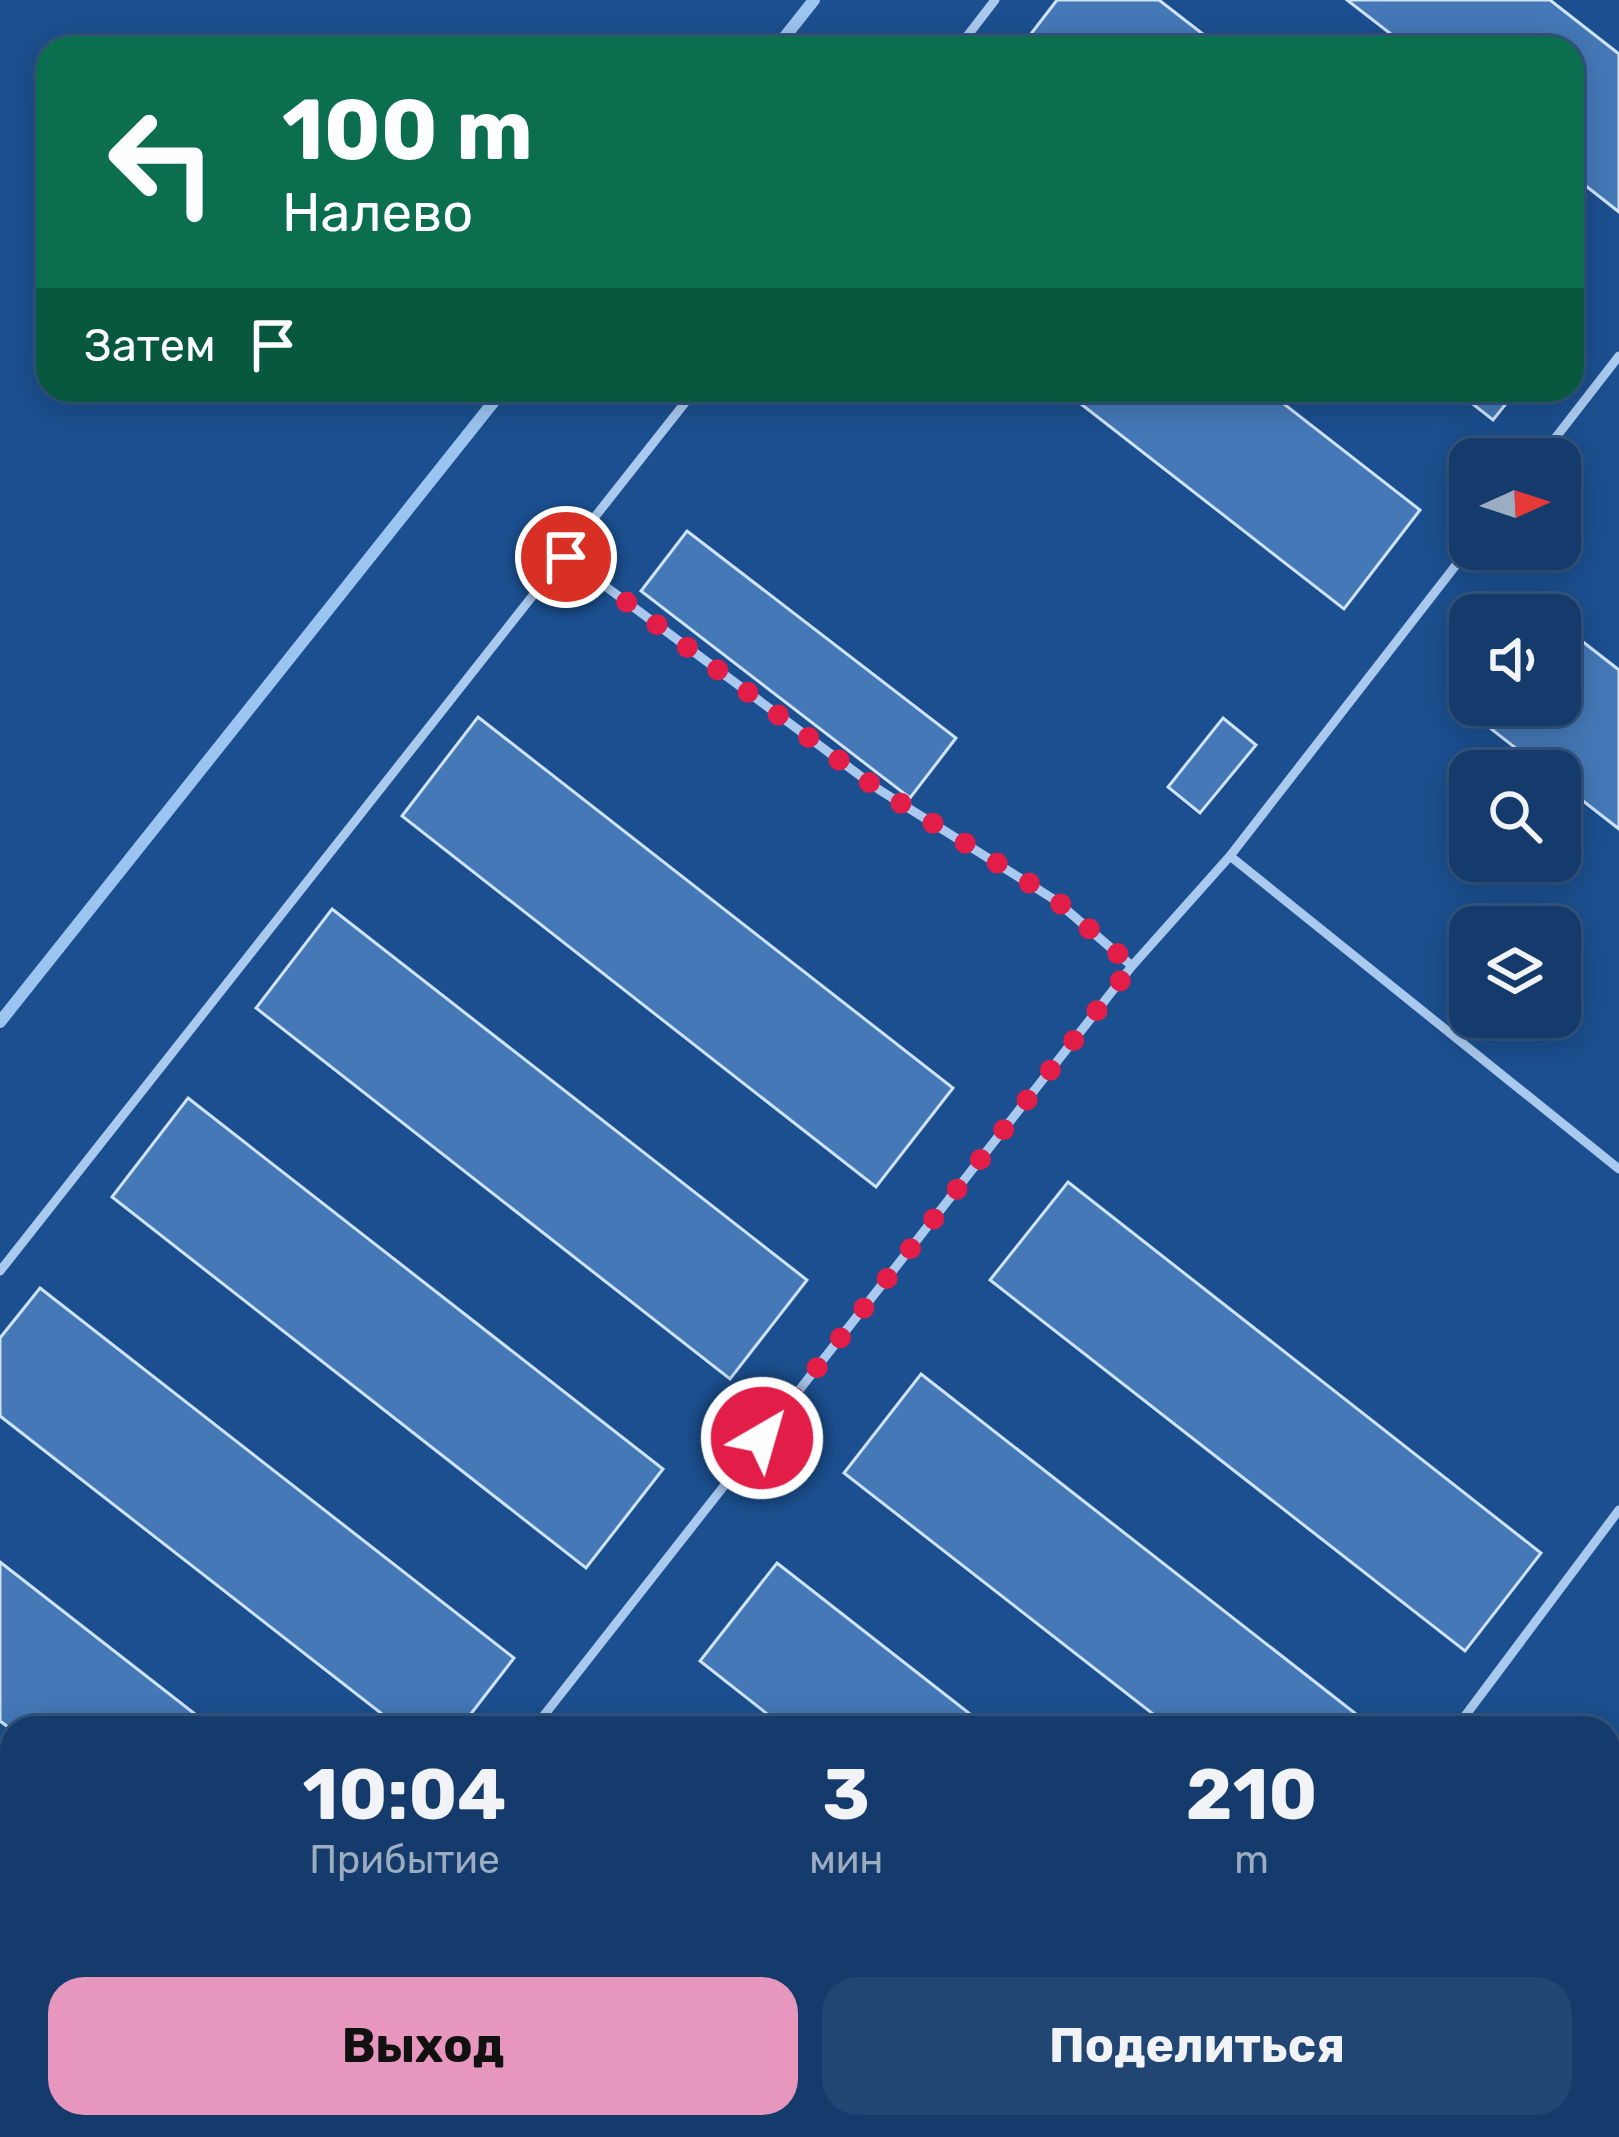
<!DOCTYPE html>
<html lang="ru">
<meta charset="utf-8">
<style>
:root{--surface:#143b6b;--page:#214673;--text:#f1f3f6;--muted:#9dadc1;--line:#33557e;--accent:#e797bd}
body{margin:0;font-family:Rubik,sans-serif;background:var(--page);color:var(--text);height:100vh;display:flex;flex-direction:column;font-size:45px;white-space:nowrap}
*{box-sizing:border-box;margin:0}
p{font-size:39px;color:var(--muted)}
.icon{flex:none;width:66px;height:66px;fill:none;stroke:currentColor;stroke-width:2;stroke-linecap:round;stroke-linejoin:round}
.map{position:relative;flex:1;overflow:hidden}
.drawer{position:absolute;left:0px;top:1716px;width:1620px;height:423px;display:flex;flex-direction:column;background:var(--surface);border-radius:36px 36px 0 0;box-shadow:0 6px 30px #0003,0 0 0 3px var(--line)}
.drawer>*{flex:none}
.guide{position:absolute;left:36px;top:36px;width:1548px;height:366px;border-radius:36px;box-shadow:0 6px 30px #0003,0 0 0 3px var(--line);background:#0b6e4f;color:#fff;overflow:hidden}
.needle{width:78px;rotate:87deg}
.fabs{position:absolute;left:1449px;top:438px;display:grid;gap:24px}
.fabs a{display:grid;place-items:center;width:132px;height:132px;border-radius:24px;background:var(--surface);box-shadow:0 6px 30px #0003,0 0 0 3px var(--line);font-size:60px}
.pin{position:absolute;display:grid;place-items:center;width:102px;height:102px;color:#fff;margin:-51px;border:6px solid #fff;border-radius:50%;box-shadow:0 3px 12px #0007}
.me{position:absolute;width:132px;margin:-66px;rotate:38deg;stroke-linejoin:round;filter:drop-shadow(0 0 9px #0008)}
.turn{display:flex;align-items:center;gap:42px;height:252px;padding:0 48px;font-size:54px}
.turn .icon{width:156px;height:156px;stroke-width:2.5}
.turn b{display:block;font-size:84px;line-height:102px}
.then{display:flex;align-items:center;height:114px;padding:0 48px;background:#0003;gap:24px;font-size:45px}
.eta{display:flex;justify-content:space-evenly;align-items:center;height:204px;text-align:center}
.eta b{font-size:72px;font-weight:700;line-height:84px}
.cta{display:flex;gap:24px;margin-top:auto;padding:24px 48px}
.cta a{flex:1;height:138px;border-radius:36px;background:var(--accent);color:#111;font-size:48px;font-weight:700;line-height:138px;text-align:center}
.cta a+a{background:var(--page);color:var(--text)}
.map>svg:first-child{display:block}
</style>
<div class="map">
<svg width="1619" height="2137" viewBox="0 0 1619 2137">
<rect width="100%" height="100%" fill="#1b4f8f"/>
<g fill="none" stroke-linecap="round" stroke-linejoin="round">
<path stroke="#9cc4f0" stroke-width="12" d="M776,48L814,0
M0,1022L503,390"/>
</g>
<path fill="#4478b7" stroke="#cfe3fa" stroke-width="3" d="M1057,0H1159L1221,48H1020Z
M1347,0H1550L1619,54V212L1572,175V48H1409Z
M1063,390H1266L1420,510L1344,609Z
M1455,390H1517L1493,420Z
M687,531L956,738L910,798L641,591Z
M1560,624L1619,670V829L1560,783V771H1545L1458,703L1470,688V705H1560Z
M478,717L953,1088L876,1187L402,816Z
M1223,718L1256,745L1200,813L1168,787Z
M332,909L807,1280L730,1379L256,1008Z
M188,1098L663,1469L586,1568L112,1197Z
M1068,1182L1541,1553L1465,1651L990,1280Z
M40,1288L514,1658L460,1728H400L0,1416V1338Z
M921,1374L1374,1728H1171L844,1473Z
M0,1562L213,1728L12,1730L0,1721Z
M777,1563L988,1728H785L700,1661Z
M0,1869L12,1878V2036L0,2027Z
M1619,1895V1977L1608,1994V1912Z
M1617,1981L1619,1982L1618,2011L1608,2005Z
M515,2127H718L730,2137H528Z
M905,2127H1100L1092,2137H918Z"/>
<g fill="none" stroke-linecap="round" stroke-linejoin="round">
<path stroke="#a9c9ee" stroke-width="9" d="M958,48L995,0
M1539,459L1619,356
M1470,547L1230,856L1619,1169
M566,557L878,789L1055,900L1132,966
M0,1271L695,390
M534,1728L1132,966L1230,856
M1456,1728L1619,1510
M0,2068L12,2077
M75,2127L88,2137
M213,2137L221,2127
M1150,2137L1158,2127"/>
</g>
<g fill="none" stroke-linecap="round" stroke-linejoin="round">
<path stroke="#e11d48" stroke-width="21" stroke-dasharray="0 37.8" d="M566,557L878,789L1055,899L1132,966L762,1438"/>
</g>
</svg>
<div class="fabs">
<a><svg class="needle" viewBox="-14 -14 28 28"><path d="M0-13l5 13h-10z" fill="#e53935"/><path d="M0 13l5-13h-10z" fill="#9dadc1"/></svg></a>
<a><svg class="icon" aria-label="sound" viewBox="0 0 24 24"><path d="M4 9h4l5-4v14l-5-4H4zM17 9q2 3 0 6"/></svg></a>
<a><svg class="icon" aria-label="search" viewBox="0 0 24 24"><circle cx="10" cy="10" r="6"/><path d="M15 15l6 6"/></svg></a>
<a><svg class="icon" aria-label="layers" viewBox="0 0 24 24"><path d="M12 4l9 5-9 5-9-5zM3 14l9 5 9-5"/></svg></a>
</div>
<div class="pin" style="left:566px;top:557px;background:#d93025"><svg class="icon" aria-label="arrive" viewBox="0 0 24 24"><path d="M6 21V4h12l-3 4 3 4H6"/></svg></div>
<svg class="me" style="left:762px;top:1438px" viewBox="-20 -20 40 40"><circle r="17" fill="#e11d48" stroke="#fff" stroke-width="3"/><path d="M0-11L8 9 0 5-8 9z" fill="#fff"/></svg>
<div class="guide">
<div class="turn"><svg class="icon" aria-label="left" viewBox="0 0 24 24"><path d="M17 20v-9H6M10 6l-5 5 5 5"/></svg><div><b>100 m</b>Налево</div></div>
<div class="then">Затем<svg class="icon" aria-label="arrive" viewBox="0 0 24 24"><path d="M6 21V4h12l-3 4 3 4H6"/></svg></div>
</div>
<section class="drawer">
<div class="eta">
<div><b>10:04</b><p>Прибытие</p></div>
<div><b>3</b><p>мин</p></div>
<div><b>210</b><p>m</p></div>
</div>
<div class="cta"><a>Выход</a><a>Поделиться</a></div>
</section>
</div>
